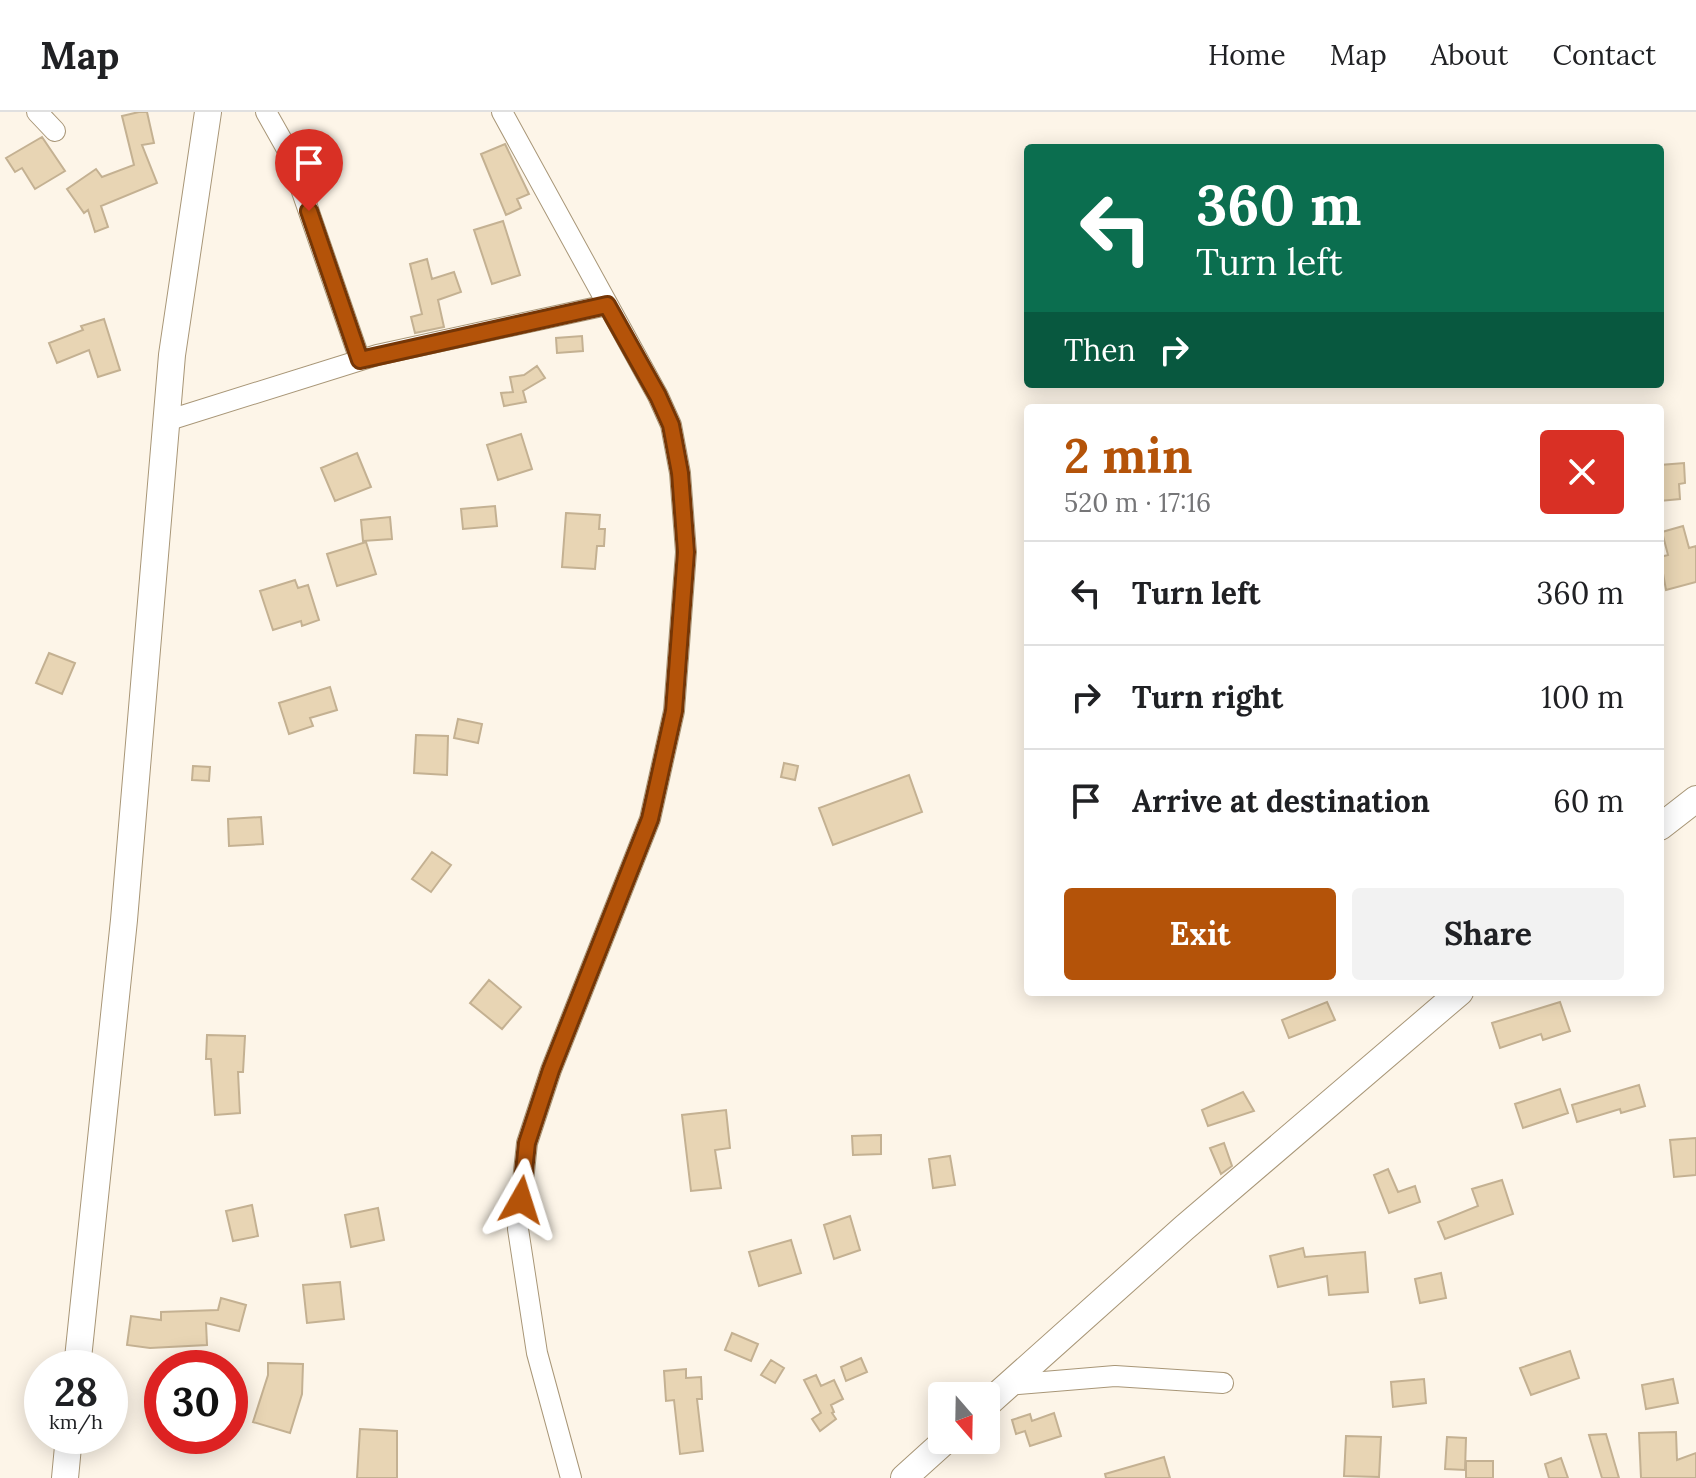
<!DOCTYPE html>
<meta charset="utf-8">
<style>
:root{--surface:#fff;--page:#f2f2f2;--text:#202124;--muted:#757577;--line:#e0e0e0;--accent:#b45309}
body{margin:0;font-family:Lora,serif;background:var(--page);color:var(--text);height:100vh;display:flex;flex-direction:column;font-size:30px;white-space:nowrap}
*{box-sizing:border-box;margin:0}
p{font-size:26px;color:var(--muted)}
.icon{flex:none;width:44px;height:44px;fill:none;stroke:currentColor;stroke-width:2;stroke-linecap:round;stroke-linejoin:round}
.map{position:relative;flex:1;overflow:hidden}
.drawer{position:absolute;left:1024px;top:292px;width:640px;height:592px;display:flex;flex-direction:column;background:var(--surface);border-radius:8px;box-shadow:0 4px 20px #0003}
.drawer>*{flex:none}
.guide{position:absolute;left:1024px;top:32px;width:640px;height:244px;border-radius:8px;box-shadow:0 4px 20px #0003;background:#0b6e4f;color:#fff;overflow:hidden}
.needle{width:52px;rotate:160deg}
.fabs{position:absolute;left:928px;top:1270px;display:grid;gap:16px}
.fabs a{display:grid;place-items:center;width:72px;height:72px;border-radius:8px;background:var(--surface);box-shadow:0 4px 20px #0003;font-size:40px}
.speed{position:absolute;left:24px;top:1238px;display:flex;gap:16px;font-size:40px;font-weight:700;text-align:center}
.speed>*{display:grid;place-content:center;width:104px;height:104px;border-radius:50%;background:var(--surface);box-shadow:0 4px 20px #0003;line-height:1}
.speed small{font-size:20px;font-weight:400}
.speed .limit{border:12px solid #d22;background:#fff;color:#111}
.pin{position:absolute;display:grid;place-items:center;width:68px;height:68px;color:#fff;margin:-82px -34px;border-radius:50% 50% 50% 0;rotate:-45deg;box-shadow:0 0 8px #0007}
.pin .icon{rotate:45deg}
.me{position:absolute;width:88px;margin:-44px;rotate:6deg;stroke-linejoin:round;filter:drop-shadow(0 0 6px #0008)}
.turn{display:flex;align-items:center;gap:28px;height:168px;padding:0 40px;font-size:36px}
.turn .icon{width:104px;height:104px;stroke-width:2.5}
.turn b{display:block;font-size:56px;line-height:68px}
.then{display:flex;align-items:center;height:76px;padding:0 40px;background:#0003;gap:16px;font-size:30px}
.round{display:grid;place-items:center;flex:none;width:84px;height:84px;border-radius:8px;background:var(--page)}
.overview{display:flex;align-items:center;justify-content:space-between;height:136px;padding:0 40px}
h1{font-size:48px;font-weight:800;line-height:60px;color:var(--accent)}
.cta{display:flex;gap:16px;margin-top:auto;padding:16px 40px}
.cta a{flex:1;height:92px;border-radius:8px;background:var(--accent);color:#fff;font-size:32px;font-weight:800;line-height:92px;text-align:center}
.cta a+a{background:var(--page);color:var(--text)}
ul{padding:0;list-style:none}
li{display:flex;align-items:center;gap:24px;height:104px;padding:0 40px;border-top:2px solid var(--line)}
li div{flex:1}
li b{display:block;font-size:30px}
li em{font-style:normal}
header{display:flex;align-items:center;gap:48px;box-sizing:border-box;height:112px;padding:0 40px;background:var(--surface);border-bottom:2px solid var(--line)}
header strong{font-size:38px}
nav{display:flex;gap:44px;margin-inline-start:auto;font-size:28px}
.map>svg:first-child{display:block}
</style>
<header>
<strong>Map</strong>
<nav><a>Home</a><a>Map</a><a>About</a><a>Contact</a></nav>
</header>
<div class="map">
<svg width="1696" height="1366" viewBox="0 0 1696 1366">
<rect width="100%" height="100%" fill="#fdf5e8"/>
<path fill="#e8d5b4" stroke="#c4b192" stroke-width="2" d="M139,0H147L154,31L142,33L157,71L101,94L108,115L95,120L88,98L84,101L67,77L96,57L102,65L134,53L122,4Z
M42,25L65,59L35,77L22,56L15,60L6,46Z
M505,32L529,82L517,87L521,96L506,103L481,42Z
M503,109L520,163L492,172L474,118Z
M427,147L432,167L454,160L461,180L438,188L444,215L415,221L411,205L422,202L410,152Z
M104,207L120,258L98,265L89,238L57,251L49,231L83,218L81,214Z
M582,224L583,239L557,241L556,226Z
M537,254L545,266L523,279L526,290L504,294L501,281L513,280L510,265L524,263Z
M521,322L532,357L498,368L487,333Z
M357,341L371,375L335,389L321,356Z
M1684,351L1685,371L1679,372L1680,387L1660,389V353Z
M495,394L497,414L463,417L461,397Z
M566,401L600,403L599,417H605L604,434H597L595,457L562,455Z
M390,405L392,427L363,429L361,408Z
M1683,414L1689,436L1696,434V470L1666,478L1660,445L1668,443L1662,420Z
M366,430L376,462L337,474L327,442Z
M295,468L298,476L308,473L319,508L302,514L301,509L273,518L260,479Z
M49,541L75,551L62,582L36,571Z
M330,575L337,598L310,606L313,614L289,622L279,591Z
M458,607L482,612L478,631L454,626Z
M416,623L448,624L447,663L414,661Z
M784,651L798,654L795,668L781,665Z
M193,654L210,655L209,669L192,668Z
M909,663L922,700L833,733L819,696Z
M261,705L263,732L229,734L228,707Z
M432,740L451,753L431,780L412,767Z
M489,868L521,895L502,917L470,891Z
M1327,890L1335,908L1289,926L1282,908Z
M1560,890L1570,919L1543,928L1541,922L1500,936L1492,911Z
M207,923L245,924L243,960H238L240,1001L215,1003L211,947H206Z
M1639,973L1645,994L1621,1001L1620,997L1577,1010L1572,993Z
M1560,977L1568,1001L1523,1016L1515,992Z
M1243,980L1254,999L1208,1014L1202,998Z
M726,998L730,1036L715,1038L721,1076L691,1079L682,1003Z
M881,1023V1042L853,1043L852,1024Z
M1696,1026V1063L1674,1065L1670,1028Z
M1224,1031L1232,1054L1221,1062L1210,1036Z
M950,1044L955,1073L933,1076L929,1047Z
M1388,1057L1398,1080L1415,1074L1420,1090L1389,1101L1374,1063Z
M1502,1068L1513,1102L1445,1127L1438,1110L1478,1094L1472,1077Z
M252,1093L258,1124L233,1129L226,1099Z
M378,1096L384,1128L351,1135L345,1103Z
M850,1104L860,1138L834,1147L824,1113Z
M791,1128L801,1161L759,1174L749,1140Z
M1303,1136L1305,1145L1365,1140L1368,1180L1329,1183L1327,1164L1278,1175L1270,1144Z
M1441,1161L1446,1186L1420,1191L1415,1167Z
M340,1170L344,1207L307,1211L303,1173Z
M221,1186L246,1193L239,1219L206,1211L207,1233L150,1236L127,1233L131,1204L161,1208V1200L218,1198Z
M732,1221L758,1232L751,1249L725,1238Z
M1570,1239L1579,1266L1531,1283L1520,1256Z
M861,1246L867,1260L846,1269L841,1255Z
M771,1248L784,1256L775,1271L761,1263Z
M268,1251L303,1252L302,1282L290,1321L253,1310L268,1263Z
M686,1257V1266L701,1265L702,1287H697L703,1339L680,1342L674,1288L666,1289L664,1259Z
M816,1263L821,1274L834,1268L843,1287L831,1293L834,1300L832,1301L836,1307L820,1319L812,1307L821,1301L804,1268Z
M1424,1267L1426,1291L1393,1295L1391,1270Z
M1673,1267L1678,1291L1646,1297L1642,1273Z
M1054,1301L1061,1324L1030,1334L1025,1319L1016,1322L1012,1308L1030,1302L1032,1309Z
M360,1317L397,1319V1366H357Z
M1676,1320L1677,1348L1696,1341V1366H1641L1639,1321Z
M1606,1322L1619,1366H1602L1589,1323Z
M1346,1324L1381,1325L1379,1365L1344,1364Z
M1447,1325L1466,1326L1465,1358L1445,1357Z
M1164,1345L1170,1366H1106L1105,1362Z
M1561,1346L1568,1366H1549L1545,1352Z
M1466,1349H1493V1366H1466Z"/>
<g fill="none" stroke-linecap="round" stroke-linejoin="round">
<defs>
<path id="street" d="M37,0L55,19
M266,0L288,39L360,248
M502,0L658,284L671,313L680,361L686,440L674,599L650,707L551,958L527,1031L518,1117L537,1241L571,1366
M166,309L377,243L607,193
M1008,1273L1115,1264L1223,1271"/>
<path id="secondary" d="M1660,715L1696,687
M77,1256L124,808L172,243L208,0
M986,1293L1184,1116L1460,880
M65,1366L69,1324
M904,1366L946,1328"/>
</defs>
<use href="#street" stroke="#a89677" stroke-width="22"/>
<use href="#secondary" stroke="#a89677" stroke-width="28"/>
<use href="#street" stroke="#fff" stroke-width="20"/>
<use href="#secondary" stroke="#fff" stroke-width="26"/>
</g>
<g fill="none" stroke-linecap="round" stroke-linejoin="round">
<defs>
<path id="route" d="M309,99L360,248L607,193L658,284L671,313L680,361L686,440L674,599L650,707L551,958L527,1031L521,1088"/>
</defs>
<use href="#route" stroke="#753606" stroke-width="20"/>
<use href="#route" stroke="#b45309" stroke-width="14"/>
</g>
</svg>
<div class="fabs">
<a><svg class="needle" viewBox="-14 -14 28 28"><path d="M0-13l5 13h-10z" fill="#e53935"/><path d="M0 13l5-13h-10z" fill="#757577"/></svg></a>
</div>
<div class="speed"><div>28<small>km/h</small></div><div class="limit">30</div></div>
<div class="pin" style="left:309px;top:99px;background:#d93025"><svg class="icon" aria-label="arrive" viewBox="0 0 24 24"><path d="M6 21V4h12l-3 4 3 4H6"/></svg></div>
<svg class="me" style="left:521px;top:1088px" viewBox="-20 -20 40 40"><path d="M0-17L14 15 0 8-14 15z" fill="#b45309" stroke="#fff" stroke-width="4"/></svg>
<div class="guide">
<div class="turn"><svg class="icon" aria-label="left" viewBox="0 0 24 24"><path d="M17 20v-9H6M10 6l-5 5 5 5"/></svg><div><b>360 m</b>Turn left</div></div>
<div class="then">Then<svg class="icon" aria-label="right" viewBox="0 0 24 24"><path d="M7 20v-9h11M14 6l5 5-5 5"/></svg></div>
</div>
<section class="drawer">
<div class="overview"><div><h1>2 min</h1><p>520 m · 17:16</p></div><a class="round" style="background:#d93025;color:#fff"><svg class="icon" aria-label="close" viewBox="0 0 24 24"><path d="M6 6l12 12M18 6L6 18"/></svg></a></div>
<ul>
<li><svg class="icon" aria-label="left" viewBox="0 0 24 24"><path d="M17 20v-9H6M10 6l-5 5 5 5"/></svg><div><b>Turn left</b></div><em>360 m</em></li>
<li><svg class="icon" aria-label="right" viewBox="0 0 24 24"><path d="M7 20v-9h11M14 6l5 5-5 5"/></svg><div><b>Turn right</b></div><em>100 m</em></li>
<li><svg class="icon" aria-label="arrive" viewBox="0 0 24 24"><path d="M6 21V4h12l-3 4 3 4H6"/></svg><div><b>Arrive at destination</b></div><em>60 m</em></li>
</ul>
<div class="cta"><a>Exit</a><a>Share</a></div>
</section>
</div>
